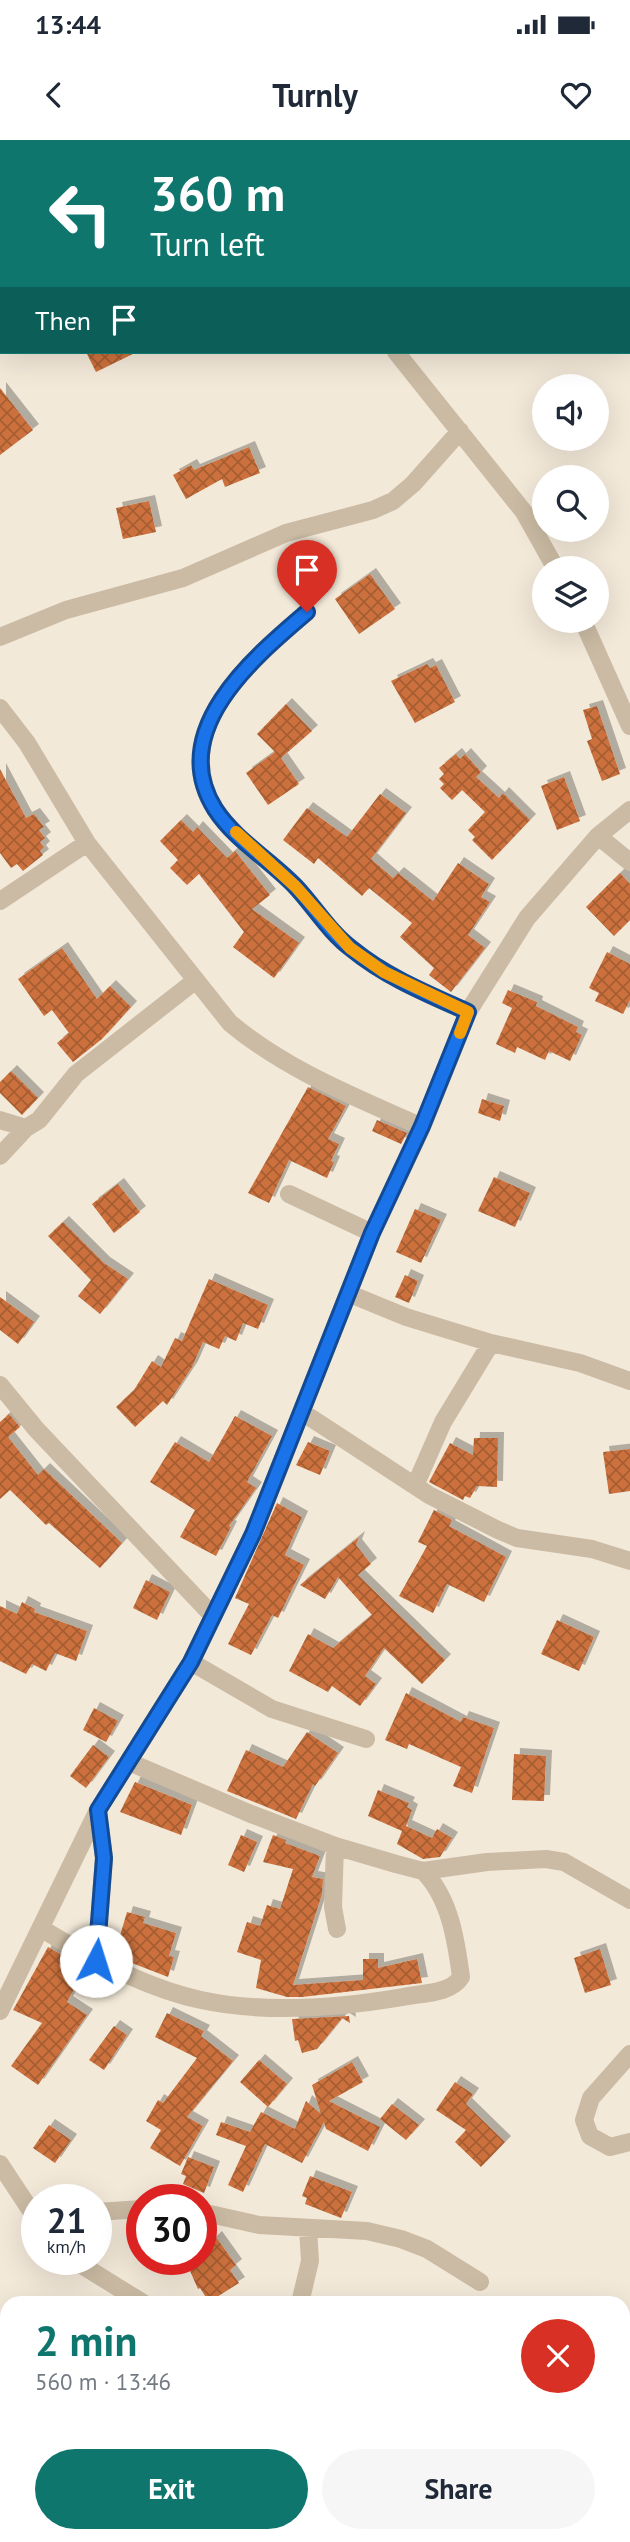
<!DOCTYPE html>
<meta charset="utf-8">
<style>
:root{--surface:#fff;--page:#f6f6f7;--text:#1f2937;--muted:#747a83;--accent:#0f766e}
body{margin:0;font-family:"PT Sans",sans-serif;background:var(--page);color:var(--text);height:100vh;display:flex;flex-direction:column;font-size:26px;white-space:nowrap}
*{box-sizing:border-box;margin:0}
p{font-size:23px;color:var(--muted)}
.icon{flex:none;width:38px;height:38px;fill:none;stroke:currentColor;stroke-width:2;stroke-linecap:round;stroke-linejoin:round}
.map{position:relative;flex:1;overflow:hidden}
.panel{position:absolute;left:0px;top:2156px;width:630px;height:247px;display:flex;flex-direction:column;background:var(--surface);border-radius:21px 21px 0 0;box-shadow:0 7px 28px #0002}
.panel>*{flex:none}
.banner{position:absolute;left:0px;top:0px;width:630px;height:214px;box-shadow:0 7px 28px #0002;background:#0f766e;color:#fff;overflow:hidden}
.tools{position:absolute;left:532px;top:234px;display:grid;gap:14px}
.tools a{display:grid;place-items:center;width:77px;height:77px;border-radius:50%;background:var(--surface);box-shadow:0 7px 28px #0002;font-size:35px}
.speed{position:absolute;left:21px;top:2044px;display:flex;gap:14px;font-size:35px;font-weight:700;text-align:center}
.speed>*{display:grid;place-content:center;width:91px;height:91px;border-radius:50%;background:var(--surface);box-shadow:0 7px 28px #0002;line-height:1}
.speed small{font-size:18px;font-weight:400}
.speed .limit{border:10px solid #d22;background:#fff;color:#111}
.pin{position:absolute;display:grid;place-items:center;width:60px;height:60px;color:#fff;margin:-72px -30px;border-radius:50% 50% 50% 0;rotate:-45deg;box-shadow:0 0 7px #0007}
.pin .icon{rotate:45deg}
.me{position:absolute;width:77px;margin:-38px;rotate:5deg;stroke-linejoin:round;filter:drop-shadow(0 0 5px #0008)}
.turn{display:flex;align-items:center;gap:24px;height:147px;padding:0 35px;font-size:32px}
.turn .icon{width:91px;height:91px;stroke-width:2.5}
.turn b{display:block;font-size:49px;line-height:60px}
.then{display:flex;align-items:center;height:66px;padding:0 35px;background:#0003;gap:14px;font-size:26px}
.round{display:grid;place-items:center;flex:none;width:74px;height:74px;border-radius:37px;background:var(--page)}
.overview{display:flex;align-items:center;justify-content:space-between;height:119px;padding:0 35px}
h1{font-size:42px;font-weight:800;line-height:52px;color:var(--accent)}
.cta{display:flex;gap:14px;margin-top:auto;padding:14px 35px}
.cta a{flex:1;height:80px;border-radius:42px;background:var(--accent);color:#fff;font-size:28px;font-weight:800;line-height:80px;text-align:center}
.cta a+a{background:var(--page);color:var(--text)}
.status{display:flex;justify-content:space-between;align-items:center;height:49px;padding:0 35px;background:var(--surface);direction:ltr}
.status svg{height:19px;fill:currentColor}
header{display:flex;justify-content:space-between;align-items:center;height:91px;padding:0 35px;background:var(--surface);font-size:32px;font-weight:800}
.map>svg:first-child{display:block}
</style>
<div class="status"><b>13:44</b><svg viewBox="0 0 49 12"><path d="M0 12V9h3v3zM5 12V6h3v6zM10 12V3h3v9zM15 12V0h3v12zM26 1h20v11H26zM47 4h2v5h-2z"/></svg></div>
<header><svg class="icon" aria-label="back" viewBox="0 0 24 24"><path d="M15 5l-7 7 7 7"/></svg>Turnly<svg class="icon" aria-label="heart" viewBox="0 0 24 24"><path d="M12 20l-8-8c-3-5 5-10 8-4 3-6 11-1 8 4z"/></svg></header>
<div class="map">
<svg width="630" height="2402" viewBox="0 0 630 2402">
<defs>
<pattern id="building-cross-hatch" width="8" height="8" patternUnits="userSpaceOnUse" patternTransform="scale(1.75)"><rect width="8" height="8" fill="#cc713d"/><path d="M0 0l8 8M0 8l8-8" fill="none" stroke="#a65d33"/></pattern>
<filter id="shadow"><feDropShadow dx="6" dy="-6" stdDeviation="0" flood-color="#0004"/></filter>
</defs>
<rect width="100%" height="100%" fill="#f3e9d9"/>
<path fill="url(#building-cross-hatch)" filter="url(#shadow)" d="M86,212H137L96,232Z
M0,248L33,290L0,315Z
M249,307L260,333L225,347L222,339L186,359L173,335L191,325L194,330Z
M149,361L156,392L123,399L116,368Z
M370,434L395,469L359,494L335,459Z
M427,524L430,528L436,525L455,562L415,583L391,541Z
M286,564L312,591L281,618L299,644L268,665L246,633L275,612L257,594Z
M597,566L620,634L602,641L587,601L592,599L583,570Z
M456,614L460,619L465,614L481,632L476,637L499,658L503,653L530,680L492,720L472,700L475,697L468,690L485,672L462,650L452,660L440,648L444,644L439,639L444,634L439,628Z
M0,629L26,678L34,674L44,687L39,690L45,698L40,702L44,707L40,711L43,715L23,731L17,724L11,728L0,713Z
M564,637L580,681L557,690L541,646Z
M380,654L406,673L371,719L393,738L398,733L433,761L458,723L489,744L481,757L490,762L468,795L485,808L451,852L429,835L434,828L400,797L412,783L369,748L362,756L318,718L314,724L283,700L307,668L347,697Z
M181,680L193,692L197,687L227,718L235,711L270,755L252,769L299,803L274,838L233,807L244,792L199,734L187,745L170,728L178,720L160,701Z
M620,733L630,744V780L614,796L586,767Z
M62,808L97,859L110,846L131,867L102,899L73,922L57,903L69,893L52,870L44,876L18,839Z
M607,812L630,824V860L623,874L595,861L599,853L589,848Z
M508,850L537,862L536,866L578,887L576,892L582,895L570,921L549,911L545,920L517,907L515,913L496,904L512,868L502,863Z
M11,931L38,958L22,975L0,953V942Z
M308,947L346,966L328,999L339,1004L331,1021L334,1022L327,1038L289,1020L269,1063L248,1053Z
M482,959L504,966L500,981L478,973Z
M377,980L407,993L401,1004L372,991Z
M494,1037L530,1053L515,1087L478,1071Z
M118,1044L140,1072L114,1093L92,1064Z
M415,1069L441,1080L421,1123L396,1112Z
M63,1082L104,1123L128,1139L100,1174L78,1156L91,1140L48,1096Z
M405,1135L418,1141L409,1163L395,1157Z
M209,1139L268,1165L258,1189L243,1183L236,1201L225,1196L219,1209L203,1202L192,1227L167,1265L163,1261L135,1287L116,1267L134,1250L152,1221L161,1227L175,1198L182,1201Z
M0,1157L34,1182L18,1204L0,1190Z
M9,1274L20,1287L8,1297L38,1335L44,1329L122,1403L100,1428L49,1383L46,1385L10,1350L0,1359V1282Z
M235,1276L272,1296L247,1342L256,1348L229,1386L231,1387L216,1416L180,1397L195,1370L150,1342L175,1302L209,1322Z
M474,1298H498L497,1347L477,1346L470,1358L465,1356L463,1360L429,1342L450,1303L473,1315Z
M308,1302L330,1311L320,1335L296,1325Z
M630,1309V1351L609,1354L603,1312Z
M277,1363L302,1377L285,1415L304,1425L278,1478L272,1475L251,1515L228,1504L249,1464L235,1458Z
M434,1370L452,1380L449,1386L506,1417L484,1462L447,1444L433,1473L399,1456L427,1406L418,1402Z
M359,1397L356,1405L371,1424L358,1435L445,1520L422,1544L384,1508L365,1536L376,1544L360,1566L332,1546L328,1552L289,1531L308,1494L333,1508L372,1475L338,1437L325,1459L300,1445Z
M146,1440L170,1452L157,1480L133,1468Z
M22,1462L35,1469L34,1472L87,1491L76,1521L55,1513L46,1531L32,1524L26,1534L0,1521V1466L17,1474Z
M557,1480L594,1497L579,1531L541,1514Z
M406,1553L461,1582L463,1577L494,1588L472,1653L453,1646L461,1627L409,1604L407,1609L385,1600Z
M94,1568L118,1581L106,1602L83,1590Z
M307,1592L338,1613L315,1646L313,1644L296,1679L227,1651L246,1610L283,1627Z
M93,1605L109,1617L86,1648L70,1636Z
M514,1614L546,1616L544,1661L512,1660Z
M135,1642L192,1665L181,1695L120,1672Z
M378,1650L409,1663L407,1667L412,1670L406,1686L432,1698L437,1689L452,1698L440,1717L423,1719L397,1704L402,1691L368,1676Z
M241,1695L257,1702L244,1732L228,1725Z
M273,1695L286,1700L285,1703L320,1716L312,1737L323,1739L322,1754L293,1845L363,1840V1819H378V1828L417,1819L422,1843L302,1857H287L256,1848L261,1820L237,1812L247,1782L260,1786L267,1765L280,1769L293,1729L263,1722Z
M127,1772L145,1777L143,1783L176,1793L169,1816L174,1817L168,1837L114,1816Z
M48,1807L85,1828L67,1862L87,1875L38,1945L11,1926L42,1883L13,1870Z
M600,1809L611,1845L585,1853L574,1818Z
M167,1873L204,1891L201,1896L233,1921L187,1977L203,1986L180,2026L150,2008L161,1990L146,1981L158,1960L163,1963L197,1918L155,1897Z
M349,1876L350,1883L342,1878L317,1909L302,1913L298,1900L295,1901L292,1879Z
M114,1886L127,1895L104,1930L89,1920Z
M259,1920L287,1944L268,1967L240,1942Z
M352,1922L363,1942L329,1961L380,1987L368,2011L326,1989L324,1982L302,2023L265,2004L243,2052L228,2045L246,2006L216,1995L221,1982L250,1992L261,1972L295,1989L306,1961L321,1974L312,1945Z
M455,1942L473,1954L466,1964L505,2002L481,2027L455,2002L466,1990L436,1970Z
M392,1964L419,1985L406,2000L380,1979Z
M49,1985L71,2000L55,2023L33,2008Z
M188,2017L214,2027L204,2053L183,2044L186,2036L181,2034Z
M310,2036L352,2052L341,2078L305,2064L307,2058L302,2056Z
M216,2097L236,2125L230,2130L239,2143L209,2162L200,2148L198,2149L187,2124L192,2119H201V2111Z"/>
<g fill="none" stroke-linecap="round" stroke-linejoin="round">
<path stroke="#cbbba4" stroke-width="18" d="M194,0L196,2
M336,2L337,0
M396,212L524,372L556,429
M307,472C253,518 166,591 215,669C235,700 270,720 295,746C314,766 329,792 352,809C386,837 428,854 468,872
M583,481L630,586
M0,497L66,470L183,438L286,393L373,370L393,361L413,344L460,291
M0,568L27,603L87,703L230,883C286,930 355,957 422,987
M598,696L630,722
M0,761L87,703
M0,980L26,988
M0,1016L26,988L39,980L76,934L196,840
M289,1054L372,1093
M350,1154L406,1177L491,1203L580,1223L630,1241
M0,1245L36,1289L213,1476
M302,1272L429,1355L498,1390L517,1398L592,1409L630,1421
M415,1346L443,1282L491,1203
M191,1522L272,1569L366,1599
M129,1622L251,1674L335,1706L396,1724L423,1731L487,1722L546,1719L564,1722L630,1760
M335,1706L333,1767L337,1789
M42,1789C88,1817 148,1849 201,1860C266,1874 338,1868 403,1857C421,1853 451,1854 461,1837C456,1800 450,1758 423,1731
M96,1821L104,1718L98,1671
M0,1871L98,1670L191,1522L253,1394L372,1093L422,987L468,872L527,778L598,696L630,670
M630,1914L591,1958L584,1980L590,1996L610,2007L630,2002
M0,2024L37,2080
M96,2072L142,2069
M201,2072L259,2085L367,2091L401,2099L427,2109L480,2142
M72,2119L143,2163
M300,2163L310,2121L308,2089
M623,2257L630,2258
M0,2324L7,2322
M258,2396L262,2402
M131,2402L140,2396"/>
</g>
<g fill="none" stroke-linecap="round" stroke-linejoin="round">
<defs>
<path id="route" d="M96,1821L104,1718L98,1670L191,1522L253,1394L372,1093L422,986L468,872C428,854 386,837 352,809C329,792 314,766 295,746C270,720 235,700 215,669C166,591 253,518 307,472"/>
</defs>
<use href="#route" stroke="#114b97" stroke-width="18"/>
<use href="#route" stroke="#1a73e8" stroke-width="12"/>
<path stroke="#f59e0b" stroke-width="12" d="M236,692L296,747L350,808L384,832L468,872L460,893"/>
</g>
</svg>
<div class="tools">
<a><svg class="icon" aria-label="sound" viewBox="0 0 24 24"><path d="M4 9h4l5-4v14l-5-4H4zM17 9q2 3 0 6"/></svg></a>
<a><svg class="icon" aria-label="search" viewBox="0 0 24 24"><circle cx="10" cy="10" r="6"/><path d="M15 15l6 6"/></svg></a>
<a><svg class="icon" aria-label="layers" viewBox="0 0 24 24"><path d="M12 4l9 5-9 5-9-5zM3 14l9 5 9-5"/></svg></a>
</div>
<div class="speed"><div>21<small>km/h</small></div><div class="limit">30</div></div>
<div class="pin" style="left:307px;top:472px;background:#d93025"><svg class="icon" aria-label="arrive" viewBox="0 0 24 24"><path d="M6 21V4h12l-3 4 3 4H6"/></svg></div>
<svg class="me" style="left:96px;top:1821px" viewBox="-20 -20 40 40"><circle r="19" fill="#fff"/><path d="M0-13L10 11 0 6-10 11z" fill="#1a73e8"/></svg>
<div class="banner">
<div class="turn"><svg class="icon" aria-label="left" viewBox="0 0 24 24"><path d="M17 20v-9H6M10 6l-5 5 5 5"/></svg><div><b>360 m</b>Turn left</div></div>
<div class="then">Then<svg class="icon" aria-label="arrive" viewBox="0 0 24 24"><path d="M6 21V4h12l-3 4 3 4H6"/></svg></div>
</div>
<section class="panel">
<div class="overview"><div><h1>2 min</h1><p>560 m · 13:46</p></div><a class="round" style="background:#d93025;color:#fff"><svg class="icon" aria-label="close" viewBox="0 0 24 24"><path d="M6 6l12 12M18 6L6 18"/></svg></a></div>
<div class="cta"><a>Exit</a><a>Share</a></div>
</section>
</div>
